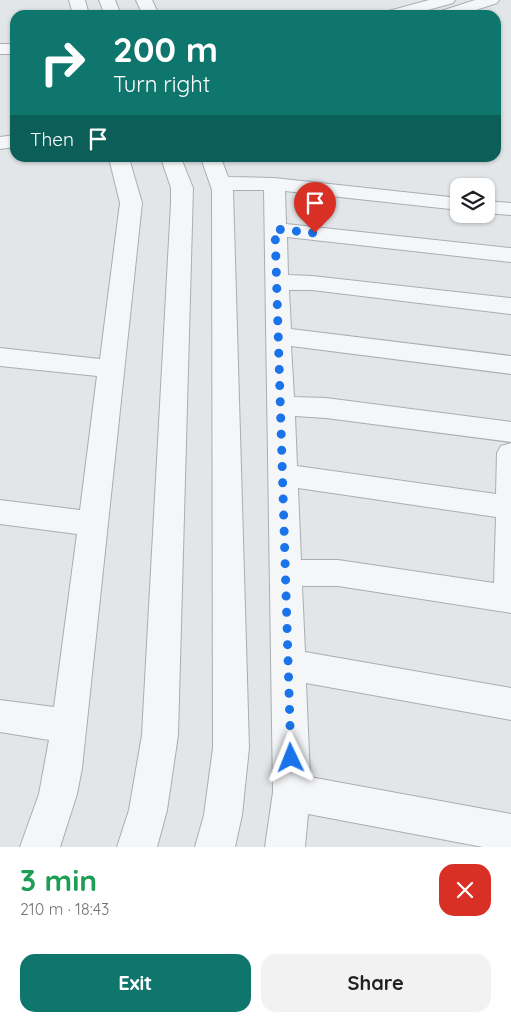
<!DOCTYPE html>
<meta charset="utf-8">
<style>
:root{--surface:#fff;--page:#f2f2f2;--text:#202124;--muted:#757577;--accent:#0f766e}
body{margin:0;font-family:Quicksand,sans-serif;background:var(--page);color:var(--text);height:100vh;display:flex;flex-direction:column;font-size:19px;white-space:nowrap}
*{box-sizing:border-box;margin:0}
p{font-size:16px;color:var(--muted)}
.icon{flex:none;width:28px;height:28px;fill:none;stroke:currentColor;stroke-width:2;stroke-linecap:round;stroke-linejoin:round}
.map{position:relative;height:847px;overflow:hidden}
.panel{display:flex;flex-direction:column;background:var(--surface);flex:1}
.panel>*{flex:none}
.hud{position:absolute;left:10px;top:10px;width:491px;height:152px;border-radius:15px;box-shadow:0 1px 4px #0004;background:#0f766e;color:#fff;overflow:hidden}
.controls{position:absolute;left:450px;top:178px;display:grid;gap:10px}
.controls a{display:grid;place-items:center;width:45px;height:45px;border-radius:10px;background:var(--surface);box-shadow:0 1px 4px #0004;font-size:25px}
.pin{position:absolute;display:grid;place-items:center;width:42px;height:42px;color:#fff;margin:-51px -21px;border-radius:50% 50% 50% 0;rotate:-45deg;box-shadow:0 0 5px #0007}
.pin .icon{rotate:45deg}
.me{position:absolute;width:55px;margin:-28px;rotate:358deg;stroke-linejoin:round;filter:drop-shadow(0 0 4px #0008)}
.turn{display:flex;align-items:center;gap:18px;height:105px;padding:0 20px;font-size:22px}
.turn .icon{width:65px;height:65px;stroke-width:2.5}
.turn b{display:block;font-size:35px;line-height:42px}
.then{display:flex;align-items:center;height:48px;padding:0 20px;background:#0003;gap:10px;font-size:19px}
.round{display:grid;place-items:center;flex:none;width:52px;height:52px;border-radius:15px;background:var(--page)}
.summary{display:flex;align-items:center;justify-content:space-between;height:85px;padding:0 20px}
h1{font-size:30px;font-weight:700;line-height:38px;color:#1e9e55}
.button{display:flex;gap:10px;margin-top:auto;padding:10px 20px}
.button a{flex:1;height:58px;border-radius:15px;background:var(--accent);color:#fff;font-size:20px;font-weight:700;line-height:58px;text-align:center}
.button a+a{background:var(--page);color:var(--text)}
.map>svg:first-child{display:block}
</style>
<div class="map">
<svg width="511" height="847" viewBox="0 0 511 847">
<rect width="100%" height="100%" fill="#e2e6e9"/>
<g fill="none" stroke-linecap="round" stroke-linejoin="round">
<defs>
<path id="minor" d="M69,0H85L89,15H73Z
M99,0H115L121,15H105Z
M136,0H152L159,15H143Z
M429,0H455L453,3L410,15H383L385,12Z
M475,0H499L497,3L461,15H436L438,12Z
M0,44H15V54H0Z
M15,135V147L0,149V137Z
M109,158H129L142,203L82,768L77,794L60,847H20L39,794L49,740L0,732V700L54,707L77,534L0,524V500L80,510L97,376L0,366V348L100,359L120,203Z
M161,158H181L193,188L178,735L167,810L157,847H117L129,810L142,735L171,203V188Z
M201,158H221L228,177L274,178L459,198V210L285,191L286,224L511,248V262L287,237L288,275L312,276L511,298V314L312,290H289L291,329L511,356V374L291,346L294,397L326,398L511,422V442L326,418L295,416L297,466L496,494L497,453L501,446L511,443V613L338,586H302L305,652L511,688V720L306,683L310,777L511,814V847H483L308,814L305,847H265L273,792L264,190H233L249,748L242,815L235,847H195L204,815L213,748L212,190ZM298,488L496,517L494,583L338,560H301Z
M486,201L511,203V215L486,213Z"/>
</defs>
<use href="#minor" stroke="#a8aeb3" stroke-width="2"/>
<use href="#minor" fill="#f5f6f8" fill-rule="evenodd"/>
</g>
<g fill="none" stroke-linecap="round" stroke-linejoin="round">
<path stroke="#1a73e8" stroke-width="9" stroke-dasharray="0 16.2" d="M291,758L275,229L315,233"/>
</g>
</svg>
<div class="controls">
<a><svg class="icon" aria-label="layers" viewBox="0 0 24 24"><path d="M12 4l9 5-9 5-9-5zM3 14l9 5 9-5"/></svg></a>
</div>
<div class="pin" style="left:315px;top:233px;background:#d93025"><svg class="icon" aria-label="arrive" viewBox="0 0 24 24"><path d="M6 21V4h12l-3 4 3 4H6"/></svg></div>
<svg class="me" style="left:291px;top:758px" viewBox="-20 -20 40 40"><path d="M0-17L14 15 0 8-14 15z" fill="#1a73e8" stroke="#fff" stroke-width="4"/></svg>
<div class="hud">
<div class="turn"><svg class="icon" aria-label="right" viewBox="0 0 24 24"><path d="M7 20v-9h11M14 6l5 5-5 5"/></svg><div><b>200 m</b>Turn right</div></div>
<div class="then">Then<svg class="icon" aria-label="arrive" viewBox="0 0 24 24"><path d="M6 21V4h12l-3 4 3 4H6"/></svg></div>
</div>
</div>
<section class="panel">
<div class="summary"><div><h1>3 min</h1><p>210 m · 18:43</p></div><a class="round" style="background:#d93025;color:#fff"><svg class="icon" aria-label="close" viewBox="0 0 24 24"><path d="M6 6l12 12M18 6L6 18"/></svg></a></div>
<div class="button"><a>Exit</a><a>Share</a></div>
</section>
